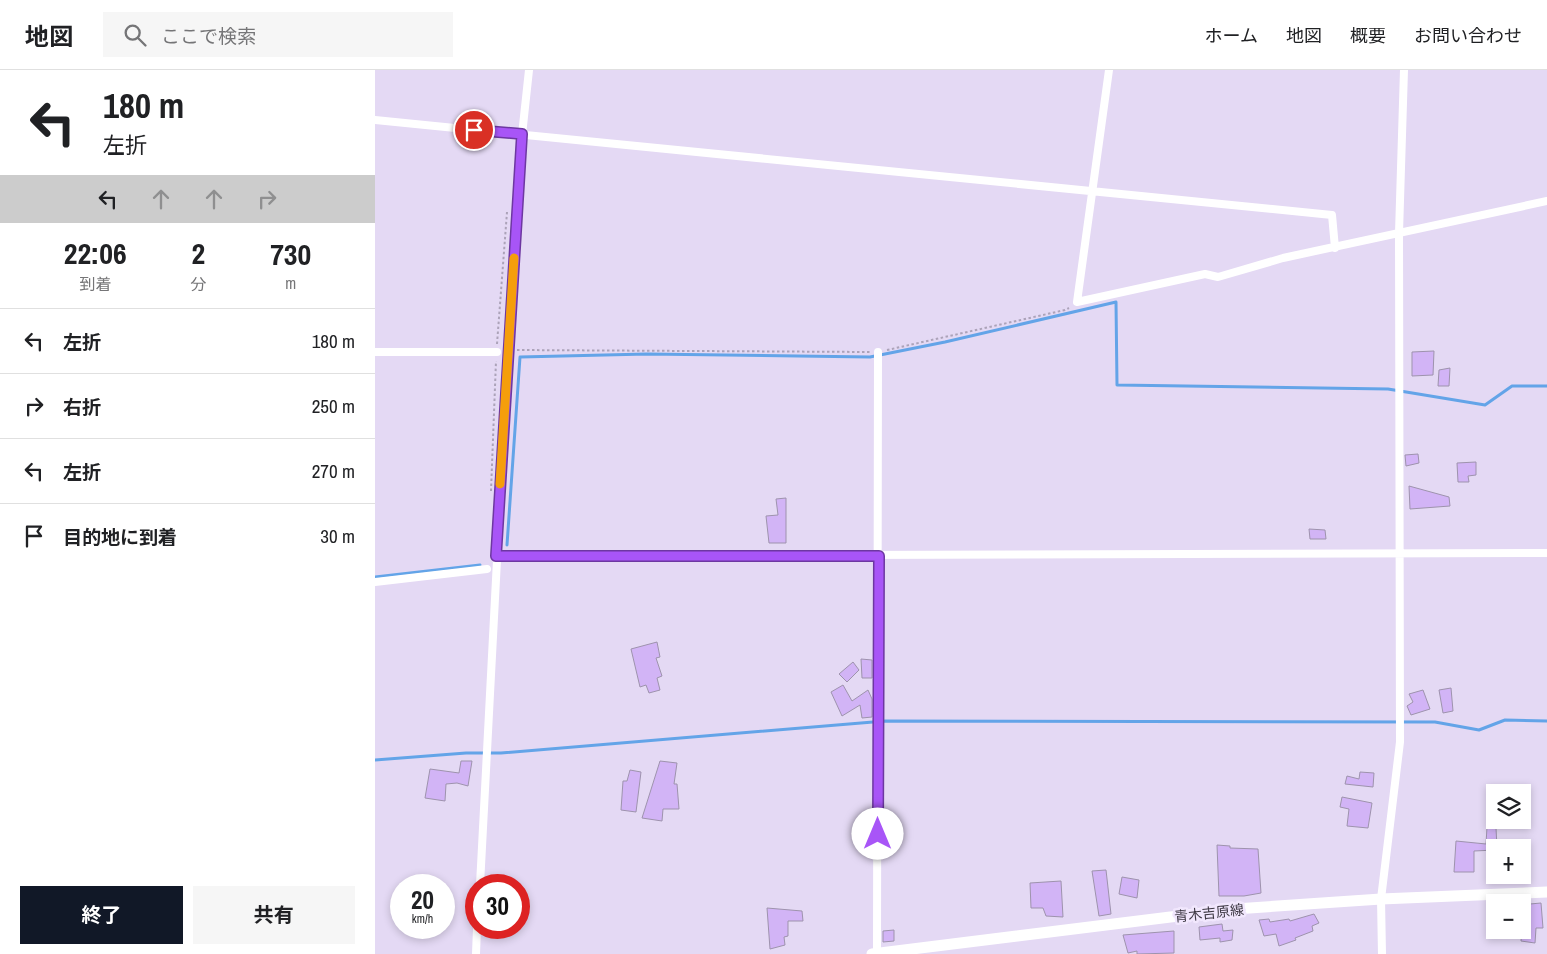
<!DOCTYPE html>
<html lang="ja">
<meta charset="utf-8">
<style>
:root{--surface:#fff;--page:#f6f6f6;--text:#202124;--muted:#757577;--line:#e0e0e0;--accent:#111827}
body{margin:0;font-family:"Archivo Narrow","Noto Sans JP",sans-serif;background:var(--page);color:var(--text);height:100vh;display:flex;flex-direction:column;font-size:19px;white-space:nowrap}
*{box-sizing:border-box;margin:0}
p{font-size:16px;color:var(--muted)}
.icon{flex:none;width:28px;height:28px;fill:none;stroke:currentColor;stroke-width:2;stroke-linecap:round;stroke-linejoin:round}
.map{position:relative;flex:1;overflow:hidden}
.side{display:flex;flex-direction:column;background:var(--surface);width:375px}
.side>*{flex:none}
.banner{background:#fff;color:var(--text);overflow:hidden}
.controls{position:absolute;left:1111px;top:714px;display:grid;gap:10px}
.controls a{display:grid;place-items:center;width:45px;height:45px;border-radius:0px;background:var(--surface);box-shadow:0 2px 8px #0003;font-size:25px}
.speed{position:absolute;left:15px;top:804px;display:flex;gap:10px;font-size:25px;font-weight:700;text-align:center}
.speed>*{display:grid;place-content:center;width:65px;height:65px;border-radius:50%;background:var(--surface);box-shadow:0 2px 8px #0003;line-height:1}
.speed small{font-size:12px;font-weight:400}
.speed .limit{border:8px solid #d22;background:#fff;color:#111}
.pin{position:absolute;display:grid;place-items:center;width:42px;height:42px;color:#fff;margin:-21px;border:2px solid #fff;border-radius:50%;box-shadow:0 1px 5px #0007}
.me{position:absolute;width:55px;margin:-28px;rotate:0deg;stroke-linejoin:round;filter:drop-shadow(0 0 4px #0008)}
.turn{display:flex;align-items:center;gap:18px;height:105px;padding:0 20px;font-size:22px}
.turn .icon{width:65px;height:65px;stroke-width:2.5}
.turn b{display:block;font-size:35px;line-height:42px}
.lanes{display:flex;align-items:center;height:48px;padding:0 20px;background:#0003;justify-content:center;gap:25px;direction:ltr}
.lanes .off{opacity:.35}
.eta{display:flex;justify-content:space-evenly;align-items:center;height:85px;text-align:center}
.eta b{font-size:30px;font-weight:700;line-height:35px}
.primary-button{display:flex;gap:10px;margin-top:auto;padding:10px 20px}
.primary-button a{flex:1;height:58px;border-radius:0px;background:var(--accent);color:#fff;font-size:20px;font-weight:700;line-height:58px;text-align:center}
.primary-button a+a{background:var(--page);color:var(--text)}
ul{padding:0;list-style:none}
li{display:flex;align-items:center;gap:15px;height:65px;padding:0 20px;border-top:1px solid var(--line)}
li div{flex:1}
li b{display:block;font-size:19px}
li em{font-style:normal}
header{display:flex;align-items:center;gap:30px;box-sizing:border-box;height:70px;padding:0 25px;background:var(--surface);border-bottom:1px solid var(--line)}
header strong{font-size:24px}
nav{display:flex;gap:28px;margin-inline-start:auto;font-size:18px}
.search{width:350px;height:45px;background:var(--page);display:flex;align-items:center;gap:12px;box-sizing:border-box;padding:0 18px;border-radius:0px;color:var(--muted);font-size:19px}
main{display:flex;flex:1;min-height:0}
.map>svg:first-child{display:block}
</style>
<header>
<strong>地図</strong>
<div class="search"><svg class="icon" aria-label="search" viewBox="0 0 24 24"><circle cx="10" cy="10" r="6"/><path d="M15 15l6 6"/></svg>ここで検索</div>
<nav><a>ホーム</a><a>地図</a><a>概要</a><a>お問い合わせ</a></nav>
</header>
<main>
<section class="side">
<div class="banner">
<div class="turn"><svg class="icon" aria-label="left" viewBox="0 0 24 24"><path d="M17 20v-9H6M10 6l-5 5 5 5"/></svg><div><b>180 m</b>左折</div></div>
<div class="lanes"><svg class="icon" aria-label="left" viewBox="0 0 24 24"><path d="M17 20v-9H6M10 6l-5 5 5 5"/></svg><svg class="icon off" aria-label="ahead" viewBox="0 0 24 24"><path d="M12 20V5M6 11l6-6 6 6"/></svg><svg class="icon off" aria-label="ahead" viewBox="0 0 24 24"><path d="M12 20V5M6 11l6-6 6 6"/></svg><svg class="icon off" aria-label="right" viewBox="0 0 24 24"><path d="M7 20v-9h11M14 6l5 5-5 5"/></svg></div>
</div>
<div class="eta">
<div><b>22:06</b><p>到着</p></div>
<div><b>2</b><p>分</p></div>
<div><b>730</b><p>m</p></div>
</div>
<ul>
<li><svg class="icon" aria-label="left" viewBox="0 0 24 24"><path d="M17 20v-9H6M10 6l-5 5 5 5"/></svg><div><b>左折</b></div><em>180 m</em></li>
<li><svg class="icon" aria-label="right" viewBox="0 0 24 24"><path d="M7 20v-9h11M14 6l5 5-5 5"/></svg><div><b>右折</b></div><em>250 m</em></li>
<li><svg class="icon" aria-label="left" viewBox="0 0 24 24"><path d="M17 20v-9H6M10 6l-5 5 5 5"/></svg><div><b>左折</b></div><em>270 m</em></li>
<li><svg class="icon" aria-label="arrive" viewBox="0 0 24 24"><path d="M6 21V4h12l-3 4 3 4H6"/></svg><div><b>目的地に到着</b></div><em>30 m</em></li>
</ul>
<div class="primary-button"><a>終了</a><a>共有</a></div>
</section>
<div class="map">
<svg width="1172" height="884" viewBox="0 0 1172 884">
<rect width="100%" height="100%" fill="#e4d9f4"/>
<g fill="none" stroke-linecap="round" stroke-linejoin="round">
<path stroke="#63a4e8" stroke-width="3" d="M132,475L145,287L272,284L495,287L570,272L741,232L742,315L1013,319L1110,335L1137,316H1172
M0,507L105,495
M0,690L91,683H126L510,651L1060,652L1104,660L1130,650L1172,651"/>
</g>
<path fill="#d2b4f6" stroke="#9e93ad" d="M1059,281L1058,305L1037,306V282Z
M1075,298L1074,316H1063L1064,300Z
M1043,384L1044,393L1031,396L1030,385Z
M1101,392V405L1093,406L1094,412H1083L1082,393Z
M1034,416L1074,427L1075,436L1035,439Z
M411,428V473H394L391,446L403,445L401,429Z
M934,459L950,460L951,469H935Z
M282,572L285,587L281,588L287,606L282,608L285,620L274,623L271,615L265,617L256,579Z
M486,589L497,590V608H487Z
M478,592L484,600L472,612L464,604Z
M468,615L477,631L493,620L497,629V647L487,648L485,635L467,646L456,622Z
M1076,618L1078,641L1068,643L1064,620Z
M1048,620L1055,639L1036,645L1032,636L1038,632L1034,624Z
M86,691H97L93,716L82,713L71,714L70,731L50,728L55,699L84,703Z
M285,691L302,693L299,714H302L304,739H288L287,751L267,748Z
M255,700L266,702L261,742L246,740L248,711H252Z
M985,702L999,703L998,717L970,714L972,706L984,709Z
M967,727L997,733L993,758L972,756L974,739L965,737Z
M1112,757L1121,758L1122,778L1120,780L1099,781V802H1079L1081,771L1111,774Z
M842,775L855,776V778L883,779L886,823L869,826H844Z
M731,800L736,844L724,846L717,801Z
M747,807L764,810L762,828L744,824Z
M686,811L688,847L671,846L668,838H656L655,813Z
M1166,833L1168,858H1161L1160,873L1146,871L1148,839H1155V834Z
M392,838L427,841L428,851H413V866L409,867L410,875L395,879Z
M939,844L944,853L937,856L938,861L920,868L921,870L904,876L901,864L889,866L884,850L894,849L895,852L914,849L915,851Z
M847,854L848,861L858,860L857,870L845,872V868L825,870L824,857Z
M519,860V871L508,872V861Z
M799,861V883L762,884V881L753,883L748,865Z"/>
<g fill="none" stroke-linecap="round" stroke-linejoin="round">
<path stroke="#aca3b9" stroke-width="2" stroke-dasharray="2.5 2.5" stroke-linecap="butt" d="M122,274L132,142
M142,280L495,282
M512,280L690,240L694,238
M116,421L121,291
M96,851L97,821"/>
<path stroke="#fff" stroke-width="8" d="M734,0L702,232L830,204L843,207L908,188L1172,131
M0,50L957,145L960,178
M0,282H122
M121,486L1172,483
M0,512L112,499
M105,815L133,280L147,65L154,0
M502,883L503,282
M101,884L102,858
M1007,884L1006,829L1025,672L1024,163L1029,0"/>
<path stroke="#fff" stroke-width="11" d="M497,884L860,839L1006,829L1172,822"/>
</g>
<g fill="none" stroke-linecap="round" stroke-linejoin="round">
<defs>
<path id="route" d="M99,60L147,64L121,486H504L503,764"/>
</defs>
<use href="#route" stroke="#6d37a1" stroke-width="12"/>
<use href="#route" stroke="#a855f7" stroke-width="9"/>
<path stroke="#f59e0b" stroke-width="9" d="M125,414L139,188"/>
</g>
<g text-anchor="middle" stroke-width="5" stroke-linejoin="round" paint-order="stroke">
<g font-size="14" fill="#3c3742" stroke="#f1e7fd">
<text transform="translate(834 843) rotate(-6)" y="5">青木吉原線</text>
</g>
</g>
</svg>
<div class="controls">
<a><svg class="icon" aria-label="layers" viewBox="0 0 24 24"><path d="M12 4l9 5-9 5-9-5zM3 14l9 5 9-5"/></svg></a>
<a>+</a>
<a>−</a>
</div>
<div class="speed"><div>20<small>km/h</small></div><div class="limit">30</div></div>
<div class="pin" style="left:99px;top:60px;background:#d93025"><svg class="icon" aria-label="arrive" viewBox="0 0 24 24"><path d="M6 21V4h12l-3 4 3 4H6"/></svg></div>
<svg class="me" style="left:503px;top:764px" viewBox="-20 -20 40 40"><circle r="19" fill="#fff"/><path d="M0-13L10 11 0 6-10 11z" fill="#a855f7"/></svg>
</div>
</main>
